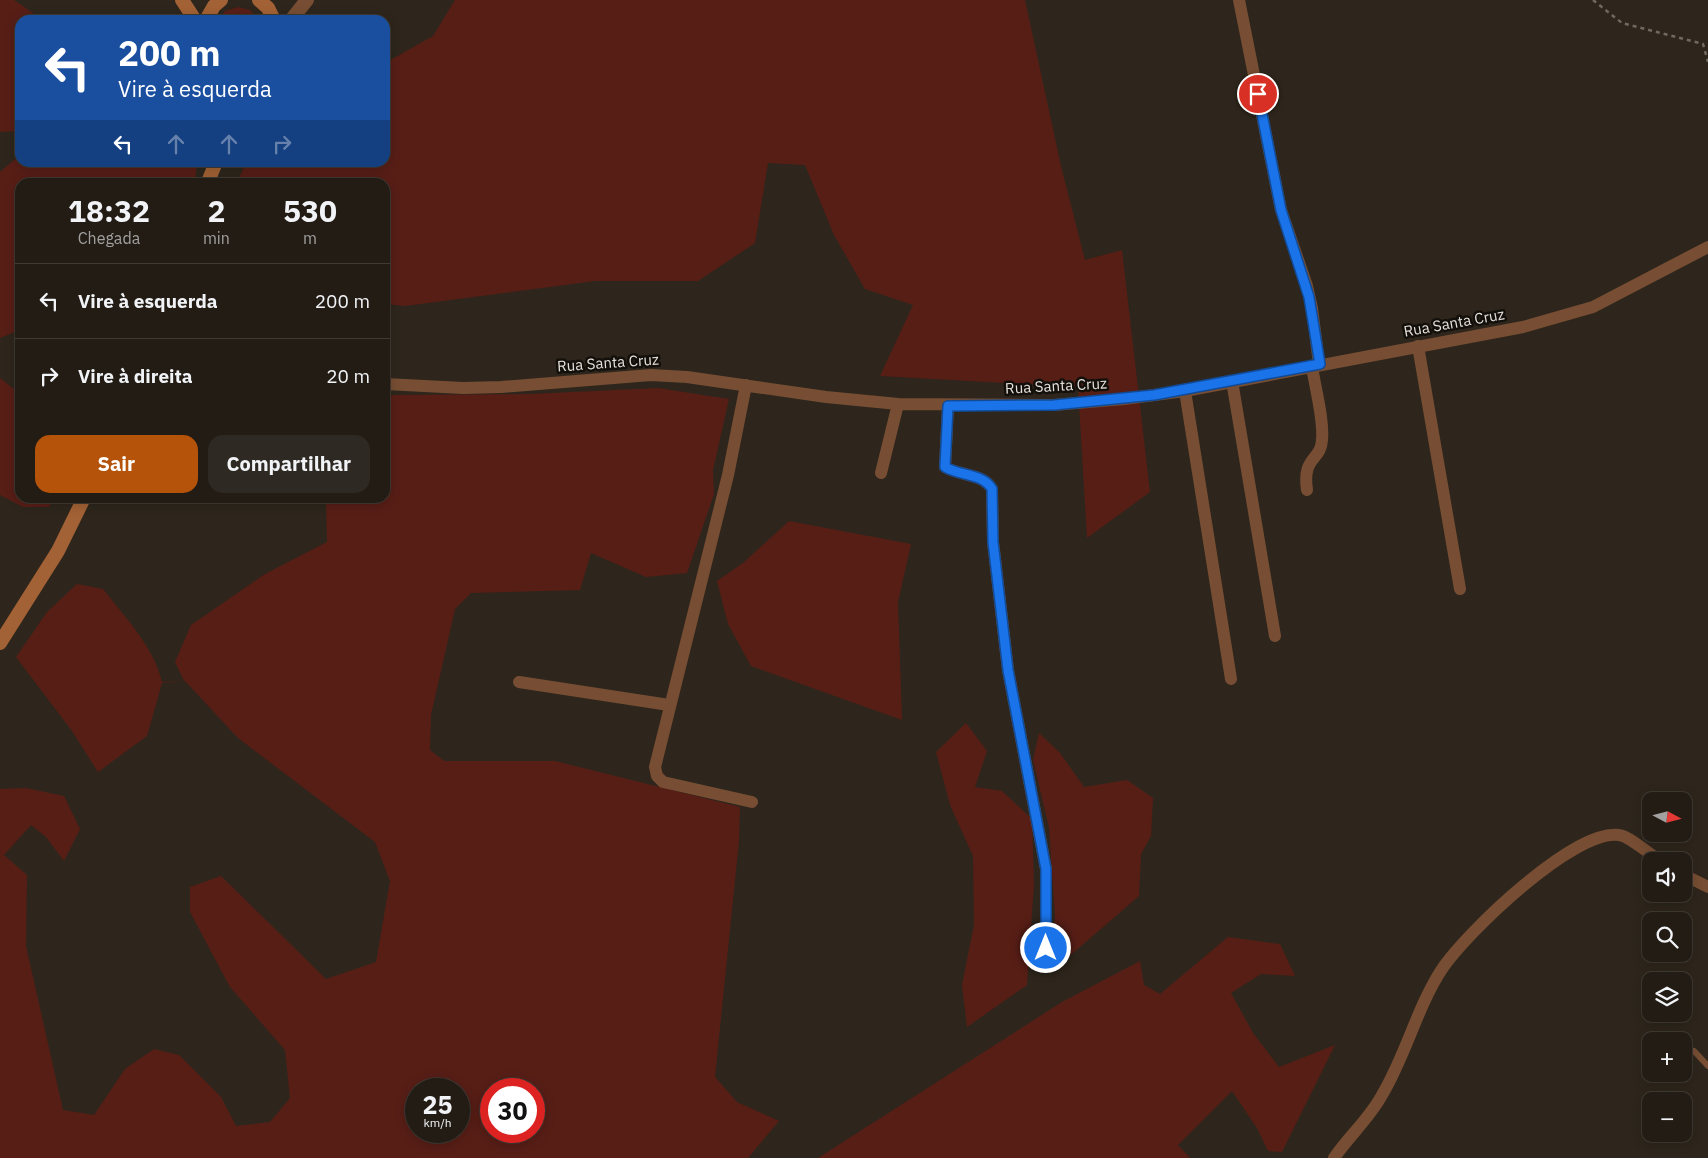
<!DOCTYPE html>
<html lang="pt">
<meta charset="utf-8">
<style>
:root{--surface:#221c15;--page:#2e2922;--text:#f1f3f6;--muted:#a2a1a0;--line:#3f3a34;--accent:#b45309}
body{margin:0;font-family:"IBM Plex Sans",sans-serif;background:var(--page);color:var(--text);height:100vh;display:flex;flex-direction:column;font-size:19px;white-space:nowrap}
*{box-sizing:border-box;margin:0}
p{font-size:16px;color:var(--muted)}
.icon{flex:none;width:28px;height:28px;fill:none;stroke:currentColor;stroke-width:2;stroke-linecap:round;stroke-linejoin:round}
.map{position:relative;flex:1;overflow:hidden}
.side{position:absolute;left:15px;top:178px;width:375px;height:325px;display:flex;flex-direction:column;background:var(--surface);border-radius:15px;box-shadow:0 2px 12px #0003,0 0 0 1px var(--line)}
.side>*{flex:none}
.hud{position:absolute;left:15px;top:15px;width:375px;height:152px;border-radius:15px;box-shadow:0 2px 12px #0003,0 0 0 1px var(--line);background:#1a4fa0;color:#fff;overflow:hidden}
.needle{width:32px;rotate:97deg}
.fabs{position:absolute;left:1642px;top:792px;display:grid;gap:10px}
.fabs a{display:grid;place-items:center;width:50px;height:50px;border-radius:10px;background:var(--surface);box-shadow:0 2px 12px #0003,0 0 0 1px var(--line);font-size:25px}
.speed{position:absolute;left:405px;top:1078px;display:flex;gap:10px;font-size:25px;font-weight:700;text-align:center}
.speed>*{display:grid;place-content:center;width:65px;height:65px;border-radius:50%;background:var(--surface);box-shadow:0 2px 12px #0003,0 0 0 1px var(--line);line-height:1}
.speed small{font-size:12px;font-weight:400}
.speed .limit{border:8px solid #d22;background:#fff;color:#111}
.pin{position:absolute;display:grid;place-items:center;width:42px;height:42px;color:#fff;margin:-21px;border:2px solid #fff;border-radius:50%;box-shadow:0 1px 5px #0007}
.me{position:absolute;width:55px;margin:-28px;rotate:0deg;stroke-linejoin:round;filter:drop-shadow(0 0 4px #0008)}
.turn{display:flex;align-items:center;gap:18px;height:105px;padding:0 20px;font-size:22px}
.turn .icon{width:65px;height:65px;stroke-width:2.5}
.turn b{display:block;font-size:35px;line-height:42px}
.lanes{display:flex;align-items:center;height:48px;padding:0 20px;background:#0003;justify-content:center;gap:25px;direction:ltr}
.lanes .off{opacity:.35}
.eta{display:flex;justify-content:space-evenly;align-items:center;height:85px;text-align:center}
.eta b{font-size:30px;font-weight:700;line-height:35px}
.action{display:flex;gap:10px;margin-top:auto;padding:10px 20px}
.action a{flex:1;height:58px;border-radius:15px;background:var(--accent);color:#fff;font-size:20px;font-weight:700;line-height:58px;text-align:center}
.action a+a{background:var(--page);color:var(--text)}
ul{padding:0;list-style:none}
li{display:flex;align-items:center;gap:15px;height:75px;padding:0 20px;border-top:1px solid var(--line)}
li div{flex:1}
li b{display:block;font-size:19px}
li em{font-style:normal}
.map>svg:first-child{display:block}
</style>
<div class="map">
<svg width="1708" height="1158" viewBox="0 0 1708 1158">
<rect width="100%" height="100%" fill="#2e261c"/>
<path fill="#571e16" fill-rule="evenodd" d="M0,0H14L43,20H20V131L0,132Z
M455,0H1025L1061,166L1085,260L1122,250L1150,492L1087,538L1078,387L880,376L913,305L865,289L834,235L805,165L768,163L755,243L698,281H595L405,306L385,304V182H237L246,163L385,162V63L433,36Z
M238,7L250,10L259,20H218L225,11Z
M20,155V162L197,163L195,182H20V330L0,338V172Z
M0,378L20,394V498H54L49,507H23L0,495Z
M658,388L729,399L713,470L714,494L687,573L646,577L591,553L580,590L471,593L455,609L431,715L430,750L444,761H555L740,807L739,841L715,1077L737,1102L779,1121L748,1158H0V789L26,788L64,796L80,829L64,861L46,837L31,825L4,855L27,875L26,946L63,1110L94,1115L125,1069L154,1049L179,1055L221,1097L236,1126L270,1122L290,1098L285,1050L230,987L190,912V887L221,876L326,979L376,962L390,881L375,842L238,738L185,681L162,683L147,736L98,772L72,731L16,657L47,612L77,584L103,589C125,617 154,647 162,682L184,681L175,662L191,625L265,574L327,542L326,498H385V395L531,394ZM416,1089H459V1131H416ZM491,1089H534V1131H491Z
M789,521L911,544L898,602L902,720L751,666L728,624L717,581L743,563Z
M966,723L987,751L975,787L1002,791L1032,819L1034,884L1027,985L967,1027L962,985L974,925L973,856L950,805L936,752Z
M1039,733L1060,753L1084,787L1127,780L1153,798L1151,836L1141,854L1139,896L1051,972L1055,916L1049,828L1033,760Z
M1228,937L1280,944L1295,976L1261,974L1231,993L1253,1033L1279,1067L1335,1045L1282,1152L1268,1151L1257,1128L1232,1091L1178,1145L1190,1158H818L1062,1002L1140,961L1144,985L1160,994Z"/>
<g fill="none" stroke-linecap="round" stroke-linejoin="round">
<path stroke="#706960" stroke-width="2.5" stroke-dasharray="4 4" stroke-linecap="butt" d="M1593,0L1622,23L1703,44L1708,62"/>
<path stroke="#774e33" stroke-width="6" d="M1694,1051L1708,1066"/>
<path stroke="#774e33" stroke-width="12" d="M1239,0L1281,210L1307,286L1312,308L1319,364
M1418,346L1460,589
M1232,381L1275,636
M385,384L463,388L501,387L651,375L687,377L826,397L898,404L1054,405L1124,399L1185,391L1523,327L1593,307L1708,247
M746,385L728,475L655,767L657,776L663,782L752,802
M1185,391L1231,679
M948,406L945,467C959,476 983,473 992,489L993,542L1008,670L1046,869V949
M881,473L898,404
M1307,490C1302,456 1321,461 1322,440C1324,419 1315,388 1312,366
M519,682L669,705
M1684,875L1708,887
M1334,1158C1349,1136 1369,1119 1382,1095C1406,1055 1417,1007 1442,969C1467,932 1574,829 1619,835C1629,836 1651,855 1660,861"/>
<path stroke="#774e33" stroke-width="14" d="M291,20L307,0"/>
<path stroke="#a36235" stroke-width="14" d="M182,0L195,20
M259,0L268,8L274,20
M206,20L214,6L221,0
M208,182L216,162
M0,643L58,551L84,498"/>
</g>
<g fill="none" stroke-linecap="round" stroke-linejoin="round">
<defs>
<path id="route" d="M1046,948V869L1008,670L993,542L992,489C983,473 959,476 945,467L948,406L1054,405L1154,395L1320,364L1309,297L1281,210L1258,94"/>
</defs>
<use href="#route" stroke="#114b97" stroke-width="12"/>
<use href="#route" stroke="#1a73e8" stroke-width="9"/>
</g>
<g text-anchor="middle" stroke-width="5" stroke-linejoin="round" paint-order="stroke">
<g font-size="15" fill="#e5e0da" stroke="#13100b">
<text transform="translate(1454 323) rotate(-10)" y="5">Rua Santa Cruz</text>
<text transform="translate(608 363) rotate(-4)" y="5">Rua Santa Cruz</text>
<text transform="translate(1056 386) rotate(-3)" y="5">Rua Santa Cruz</text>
</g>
</g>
</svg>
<div class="fabs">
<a><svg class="needle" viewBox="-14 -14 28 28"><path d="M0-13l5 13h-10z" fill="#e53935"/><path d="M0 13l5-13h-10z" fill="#a2a1a0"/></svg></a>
<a><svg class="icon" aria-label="sound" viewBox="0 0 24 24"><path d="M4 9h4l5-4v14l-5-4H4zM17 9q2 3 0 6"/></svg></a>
<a><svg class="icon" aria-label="search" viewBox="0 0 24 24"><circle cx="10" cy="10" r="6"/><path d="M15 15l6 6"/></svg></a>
<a><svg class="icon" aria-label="layers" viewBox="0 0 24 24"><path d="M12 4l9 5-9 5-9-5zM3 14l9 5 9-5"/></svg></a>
<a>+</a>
<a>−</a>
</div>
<div class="speed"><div>25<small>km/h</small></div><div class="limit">30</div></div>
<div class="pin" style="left:1258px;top:94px;background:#d93025"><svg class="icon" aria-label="arrive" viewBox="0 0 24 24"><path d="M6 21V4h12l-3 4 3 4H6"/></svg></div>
<svg class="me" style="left:1046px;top:948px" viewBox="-20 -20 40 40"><circle r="17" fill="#1a73e8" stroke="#fff" stroke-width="3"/><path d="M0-11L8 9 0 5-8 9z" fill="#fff"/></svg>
<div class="hud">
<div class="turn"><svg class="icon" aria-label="left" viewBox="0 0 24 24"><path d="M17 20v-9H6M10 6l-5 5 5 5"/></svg><div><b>200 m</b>Vire à esquerda</div></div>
<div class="lanes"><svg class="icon" aria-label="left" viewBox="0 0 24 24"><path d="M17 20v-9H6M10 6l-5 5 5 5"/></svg><svg class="icon off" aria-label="ahead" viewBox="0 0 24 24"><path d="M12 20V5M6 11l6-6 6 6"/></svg><svg class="icon off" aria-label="ahead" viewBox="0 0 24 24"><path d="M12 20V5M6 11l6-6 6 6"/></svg><svg class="icon off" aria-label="right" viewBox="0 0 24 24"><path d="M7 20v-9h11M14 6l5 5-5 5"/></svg></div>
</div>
<section class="side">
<div class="eta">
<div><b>18:32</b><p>Chegada</p></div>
<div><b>2</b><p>min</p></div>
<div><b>530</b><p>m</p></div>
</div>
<ul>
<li><svg class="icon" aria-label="left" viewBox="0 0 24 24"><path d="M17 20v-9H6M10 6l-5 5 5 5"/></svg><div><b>Vire à esquerda</b></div><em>200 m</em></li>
<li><svg class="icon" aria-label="right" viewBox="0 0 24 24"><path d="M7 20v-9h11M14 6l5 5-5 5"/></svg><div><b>Vire à direita</b></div><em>20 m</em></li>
</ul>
<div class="action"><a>Sair</a><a>Compartilhar</a></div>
</section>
</div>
